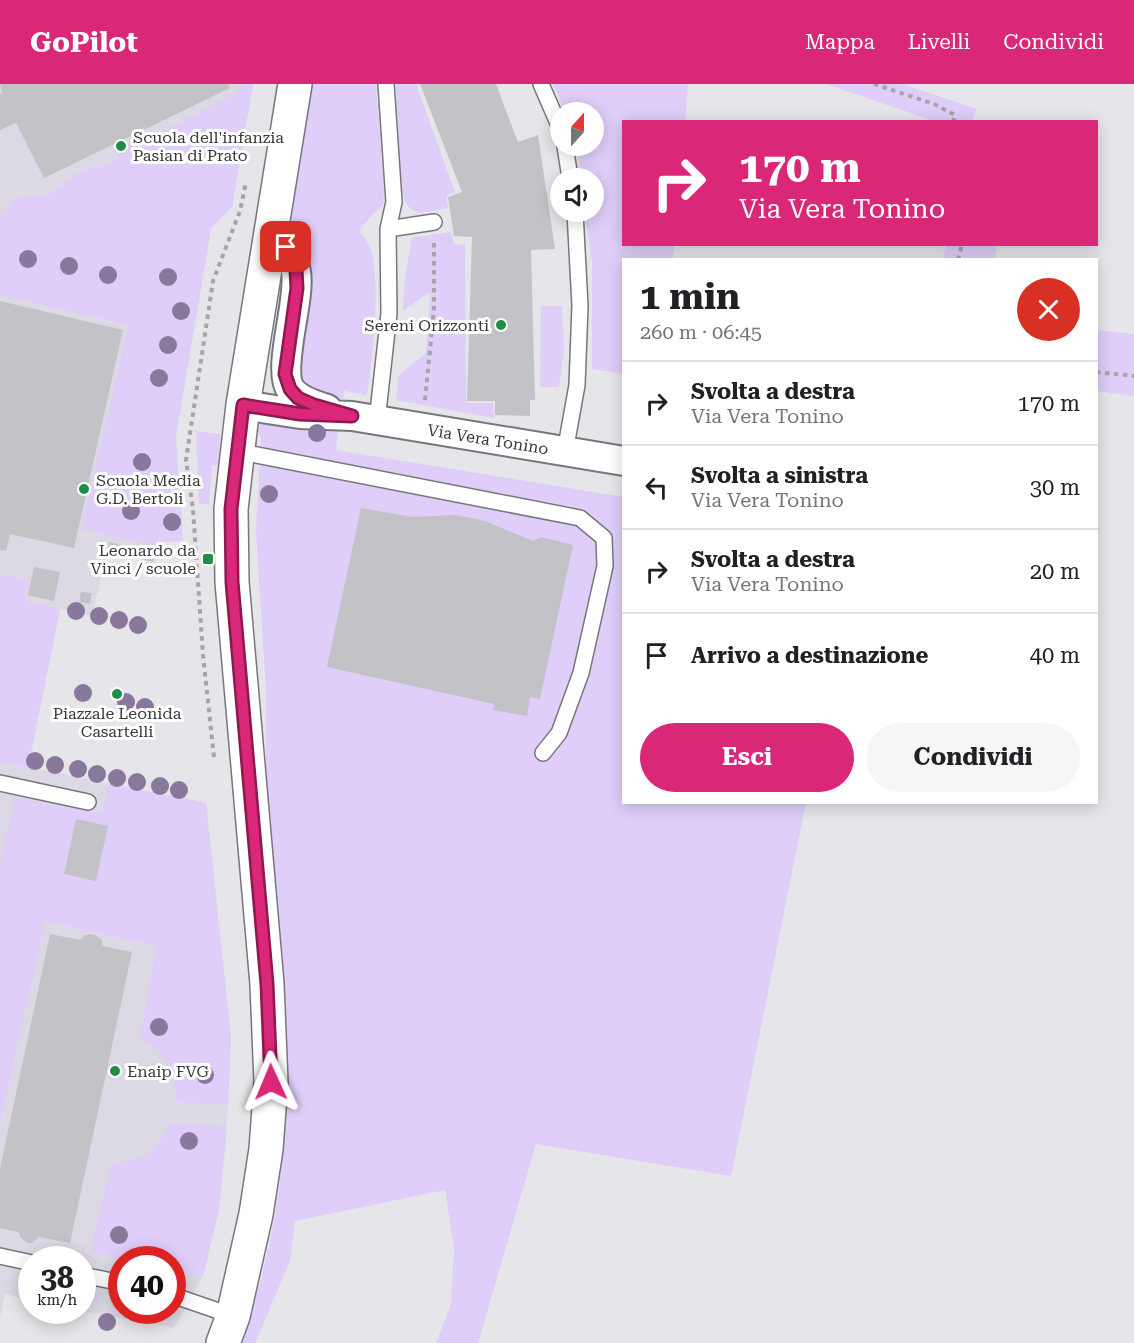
<!DOCTYPE html>
<html lang="it">
<meta charset="utf-8">
<style>
:root{--surface:#fff;--page:#f6f6f6;--text:#202124;--muted:#757577;--line:#e0e0e0;--accent:#db2777}
body{margin:0;font-family:"Roboto Serif",serif;background:var(--page);color:var(--text);height:100vh;display:flex;flex-direction:column;font-size:22px;white-space:nowrap}
*{box-sizing:border-box;margin:0}
p{font-size:20px;color:var(--muted)}
.icon{flex:none;width:33px;height:33px;fill:none;stroke:currentColor;stroke-width:2;stroke-linecap:round;stroke-linejoin:round}
.map{position:relative;flex:1;overflow:hidden}
.panel{position:absolute;left:622px;top:174px;width:476px;height:546px;display:flex;flex-direction:column;background:var(--surface);border-radius:0px;box-shadow:0 3px 15px #0003}
.panel>*{flex:none}
.hud{position:absolute;left:622px;top:36px;width:476px;height:126px;border-radius:0px;box-shadow:0 3px 15px #0003;background:#db2777;color:#fff;overflow:hidden}
.needle{width:39px;rotate:21deg}
.buttons{position:absolute;left:550px;top:18px;display:grid;gap:12px}
.buttons a{display:grid;place-items:center;width:54px;height:54px;border-radius:50%;background:var(--surface);box-shadow:0 3px 15px #0003;font-size:30px}
.speed{position:absolute;left:18px;top:1162px;display:flex;gap:12px;font-size:30px;font-weight:700;text-align:center}
.speed>*{display:grid;place-content:center;width:78px;height:78px;border-radius:50%;background:var(--surface);box-shadow:0 3px 15px #0003;line-height:1}
.speed small{font-size:15px;font-weight:400}
.speed .limit{border:9px solid #d22;background:#fff;color:#111}
.pin{position:absolute;display:grid;place-items:center;width:51px;height:51px;color:#fff;margin:-26px;border-radius:12px;box-shadow:0 3px 9px #0006}
.me{position:absolute;width:66px;margin:-33px;rotate:359deg;stroke-linejoin:round;filter:drop-shadow(0 0 4px #0008)}
.turn{display:flex;align-items:center;gap:21px;height:126px;padding:0 18px;font-size:27px}
.turn .icon{width:78px;height:78px;stroke-width:2.5}
.turn b{display:block;font-size:42px;line-height:51px}
.round{display:grid;place-items:center;flex:none;width:63px;height:63px;border-radius:32px;background:var(--page)}
.overview{display:flex;align-items:center;justify-content:space-between;height:102px;padding:0 18px}
h1{font-size:36px;font-weight:700;line-height:45px}
.action{display:flex;gap:12px;margin-top:auto;padding:12px 18px}
.action a{flex:1;height:69px;border-radius:36px;background:var(--accent);color:#fff;font-size:24px;font-weight:700;line-height:69px;text-align:center}
.action a+a{background:var(--page);color:var(--text)}
ul{padding:0;list-style:none}
li{display:flex;align-items:center;gap:18px;height:84px;padding:0 18px;border-top:2px solid var(--line)}
li div{flex:1}
li b{display:block;font-size:22px}
li em{font-style:normal}
header{display:flex;align-items:center;gap:36px;box-sizing:border-box;height:84px;padding:0 30px;background:var(--accent);color:#fff}
header strong{font-size:28px}
nav{display:flex;gap:33px;margin-inline-start:auto;font-size:21px}
.map>svg:first-child{display:block}
</style>
<header>
<strong>GoPilot</strong>
<nav><a>Mappa</a><a>Livelli</a><a>Condividi</a></nav>
</header>
<div class="map">
<svg width="1134" height="1259" viewBox="0 0 1134 1259">
<rect width="100%" height="100%" fill="#e6e5e9"/>
<path fill="#dcd8e4" fill-rule="evenodd" d="M0,0H253L232,123L211,144L155,478L107,467L92,532L60,525L28,683L206,719L231,953L228,1021L219,1126L203,1192L174,1244L83,1227L82,1176H32L31,1216L5,1210L0,1234ZM122,1176H172V1227H122Z"/>
<path fill="#decef9" d="M236,0H253L232,123L211,144L176,352L183,457L159,458L158,463L81,445L129,241L0,211V134L10,125L15,115L49,111L75,91L89,84L105,82L114,77L122,66L130,61L149,60L159,49L239,8Z
M312,0H376L384,109L383,120L361,143L360,148C363,152 366,155 368,159C383,188 372,278 367,311L344,307L343,316L319,311L297,295L299,161L289,141Z
M396,0H416L455,108L446,112L448,124C422,129 410,136 401,106Z
M553,0H688L685,37L624,38V160L674,161L673,175L624,176V290L592,285V178L586,136L591,133L590,128H594V94H583L576,62H594V28H565Z
M826,0H902L977,25L972,37H934Z
M451,148L454,160L465,161L466,319H493L494,334L396,316L398,292L426,269L430,208L403,227L405,192L412,154Z
M946,161V160L997,161L995,175H943Z
M541,222H562L564,267L559,303H540Z
M1096,246L1134,250V312L1097,307Z
M267,333L338,344L336,366L624,413V718L806,719L731,1092L536,1060L478,1259H436L451,1220L454,1164L445,1106L295,1137L290,1177L255,1259H240L260,1200L272,1147L280,1099L287,986L286,935L266,687V608L256,448L261,354L257,347L260,339Z
M196,347L220,350L218,382L212,381L209,420H199Z
M0,490L29,496L25,517L60,525L28,684L0,678Z
M109,700L206,719L231,953L228,1021L175,1018C177,985 165,971 140,952L157,862L45,837L0,1038V781L15,713L102,730Z
M170,1039L227,1043L219,1126L203,1192L173,1185L172,1176H127L90,1168L112,1078C146,1077 156,1069 170,1039Z"/>
<path fill="#c3c2c6" d="M0,0H228L230,4L44,94L16,39L0,46V10L2,9Z
M420,0H496L518,58L538,51L555,165L531,166L535,316H530V332L495,331V317H467L472,153L454,152L448,113L462,108Z
M0,217L123,246L74,464L10,450L6,467L0,466Z
M361,424L412,433L456,431L485,437L533,457L541,453L573,461L540,615L530,613L527,632L493,626L494,620L327,583Z
M109,458L155,469L153,478L107,467Z
M34,483L60,488L54,517L28,511Z
M81,508L92,509L90,520L79,518Z
M76,735L108,742L96,797L64,790Z
M50,850L80,856L83,852L90,850L95,851L102,856V862L132,868L70,1159L39,1153L32,1159H27L20,1153L19,1148L0,1144V1085Z"/>
<g fill="none" stroke-linecap="round" stroke-linejoin="round">
<defs>
<path id="lane" d="M541,0L561,46
M565,62L570,94
M388,145L434,138
M377,337L389,229L388,145L394,118L386,0
M236,367L580,434L604,454L605,482L581,589L559,649L543,669
M565,368L577,301L580,222L575,128
M0,699L88,718
M0,1172L32,1179
M82,1191L122,1199
M172,1211L233,1232"/>
<path id="street" d="M271,145C281,157 294,171 296,188C301,217 276,286 291,306C299,317 315,321 327,325
M243,321L300,330L352,332L624,377"/>
<path id="secondary" d="M223,1259L233,1232L256,1130L266,1065L271,998L267,900L232,498L231,425L243,321L295,0"/>
</defs>
<use href="#lane" stroke="#77767a" stroke-width="18"/>
<use href="#street" stroke="#77767a" stroke-width="32"/>
<use href="#secondary" stroke="#77767a" stroke-width="36"/>
<path stroke="#a5a5a8" stroke-width="4" stroke-dasharray="4.5 4.5" stroke-linecap="butt" d="M874,0L934,20L955,31L953,38
M958,176L962,160
M1096,288L1134,292
M425,316L434,225V159
M214,673L203,571L193,425L186,376L213,197L240,127L246,98"/>
<use href="#lane" stroke="#fff" stroke-width="15"/>
<use href="#street" stroke="#fff" stroke-width="28"/>
<use href="#secondary" stroke="#fff" stroke-width="33"/>
</g>
<g fill="#88789c">
<circle cx="28" cy="175" r="9"/>
<circle cx="69" cy="182" r="9"/>
<circle cx="108" cy="191" r="9"/>
<circle cx="168" cy="193" r="9"/>
<circle cx="181" cy="227" r="9"/>
<circle cx="168" cy="261" r="9"/>
<circle cx="159" cy="294" r="9"/>
<circle cx="317" cy="349" r="9"/>
<circle cx="142" cy="378" r="9"/>
<circle cx="269" cy="410" r="9"/>
<circle cx="131" cy="427" r="9"/>
<circle cx="172" cy="438" r="9"/>
<circle cx="76" cy="527" r="9"/>
<circle cx="99" cy="532" r="9"/>
<circle cx="119" cy="536" r="9"/>
<circle cx="138" cy="541" r="9"/>
<circle cx="83" cy="609" r="9"/>
<circle cx="126" cy="618" r="9"/>
<circle cx="145" cy="623" r="9"/>
<circle cx="35" cy="677" r="9"/>
<circle cx="55" cy="681" r="9"/>
<circle cx="78" cy="685" r="9"/>
<circle cx="97" cy="690" r="9"/>
<circle cx="117" cy="694" r="9"/>
<circle cx="137" cy="698" r="9"/>
<circle cx="160" cy="702" r="9"/>
<circle cx="179" cy="706" r="9"/>
<circle cx="159" cy="943" r="9"/>
<circle cx="205" cy="991" r="9"/>
<circle cx="189" cy="1057" r="9"/>
<circle cx="119" cy="1151" r="9"/>
<circle cx="107" cy="1238" r="9"/>
</g>
<g fill="none" stroke-linecap="round" stroke-linejoin="round">
<defs>
<path id="route" d="M271,998L267,900L232,498L231,425L243,321L300,330L352,332L314,321L298,314L290,305L285,290L297,204L296,186L286,163"/>
</defs>
<use href="#route" stroke="#8e194d" stroke-width="15"/>
<use href="#route" stroke="#db2777" stroke-width="10"/>
</g>
<g fill="#218e47" stroke="#fff" stroke-width="2">
<circle cx="121" cy="62" r="6"/>
<circle cx="501" cy="241" r="6"/>
<circle cx="84" cy="405" r="6"/>
<rect x="202" y="469" width="12" height="12" rx="3"/>
<circle cx="117" cy="610" r="6"/>
<circle cx="115" cy="987" r="6"/>
</g>
<g text-anchor="middle" stroke-width="6" stroke-linejoin="round" paint-order="stroke">
<g font-size="16" fill="#39393a" stroke="#fff" text-anchor="start">
<text x="133" y="59">Scuola dell'infanzia<tspan x="133" dy="18">Pasian di Prato</tspan></text>
<text x="489" y="247" text-anchor="end">Sereni Orizzonti</text>
<text x="96" y="402">Scuola Media<tspan x="96" dy="18">G.D. Bertoli</tspan></text>
<text x="196" y="472" text-anchor="end">Leonardo da<tspan x="196" dy="18">Vinci / scuole</tspan></text>
<text x="117" y="635" text-anchor="middle">Piazzale Leonida<tspan x="117" dy="18">Casartelli</tspan></text>
<text x="127" y="993">Enaip FVG</text>
</g>
<g font-size="16" fill="#39393a" stroke="#fff">
<text transform="translate(488 355) rotate(9)" y="6">Via Vera Tonino</text>
</g>
</g>
</svg>
<div class="buttons">
<a><svg class="needle" viewBox="-14 -14 28 28"><path d="M0-13l5 13h-10z" fill="#e53935"/><path d="M0 13l5-13h-10z" fill="#757577"/></svg></a>
<a><svg class="icon" aria-label="sound" viewBox="0 0 24 24"><path d="M4 9h4l5-4v14l-5-4H4zM17 9q2 3 0 6"/></svg></a>
</div>
<div class="speed"><div>38<small>km/h</small></div><div class="limit">40</div></div>
<div class="pin" style="left:286px;top:163px;background:#d93025"><svg class="icon" aria-label="arrive" viewBox="0 0 24 24"><path d="M6 21V4h12l-3 4 3 4H6"/></svg></div>
<svg class="me" style="left:271px;top:998px" viewBox="-20 -20 40 40"><path d="M0-17L14 15 0 8-14 15z" fill="#db2777" stroke="#fff" stroke-width="4"/></svg>
<div class="hud">
<div class="turn"><svg class="icon" aria-label="right" viewBox="0 0 24 24"><path d="M7 20v-9h11M14 6l5 5-5 5"/></svg><div><b>170 m</b>Via Vera Tonino</div></div>
</div>
<section class="panel">
<div class="overview"><div><h1>1 min</h1><p>260 m · 06:45</p></div><a class="round" style="background:#d93025;color:#fff"><svg class="icon" aria-label="close" viewBox="0 0 24 24"><path d="M6 6l12 12M18 6L6 18"/></svg></a></div>
<ul>
<li><svg class="icon" aria-label="right" viewBox="0 0 24 24"><path d="M7 20v-9h11M14 6l5 5-5 5"/></svg><div><b>Svolta a destra</b><p>Via Vera Tonino</p></div><em>170 m</em></li>
<li><svg class="icon" aria-label="left" viewBox="0 0 24 24"><path d="M17 20v-9H6M10 6l-5 5 5 5"/></svg><div><b>Svolta a sinistra</b><p>Via Vera Tonino</p></div><em>30 m</em></li>
<li><svg class="icon" aria-label="right" viewBox="0 0 24 24"><path d="M7 20v-9h11M14 6l5 5-5 5"/></svg><div><b>Svolta a destra</b><p>Via Vera Tonino</p></div><em>20 m</em></li>
<li><svg class="icon" aria-label="arrive" viewBox="0 0 24 24"><path d="M6 21V4h12l-3 4 3 4H6"/></svg><div><b>Arrivo a destinazione</b></div><em>40 m</em></li>
</ul>
<div class="action"><a>Esci</a><a>Condividi</a></div>
</section>
</div>
